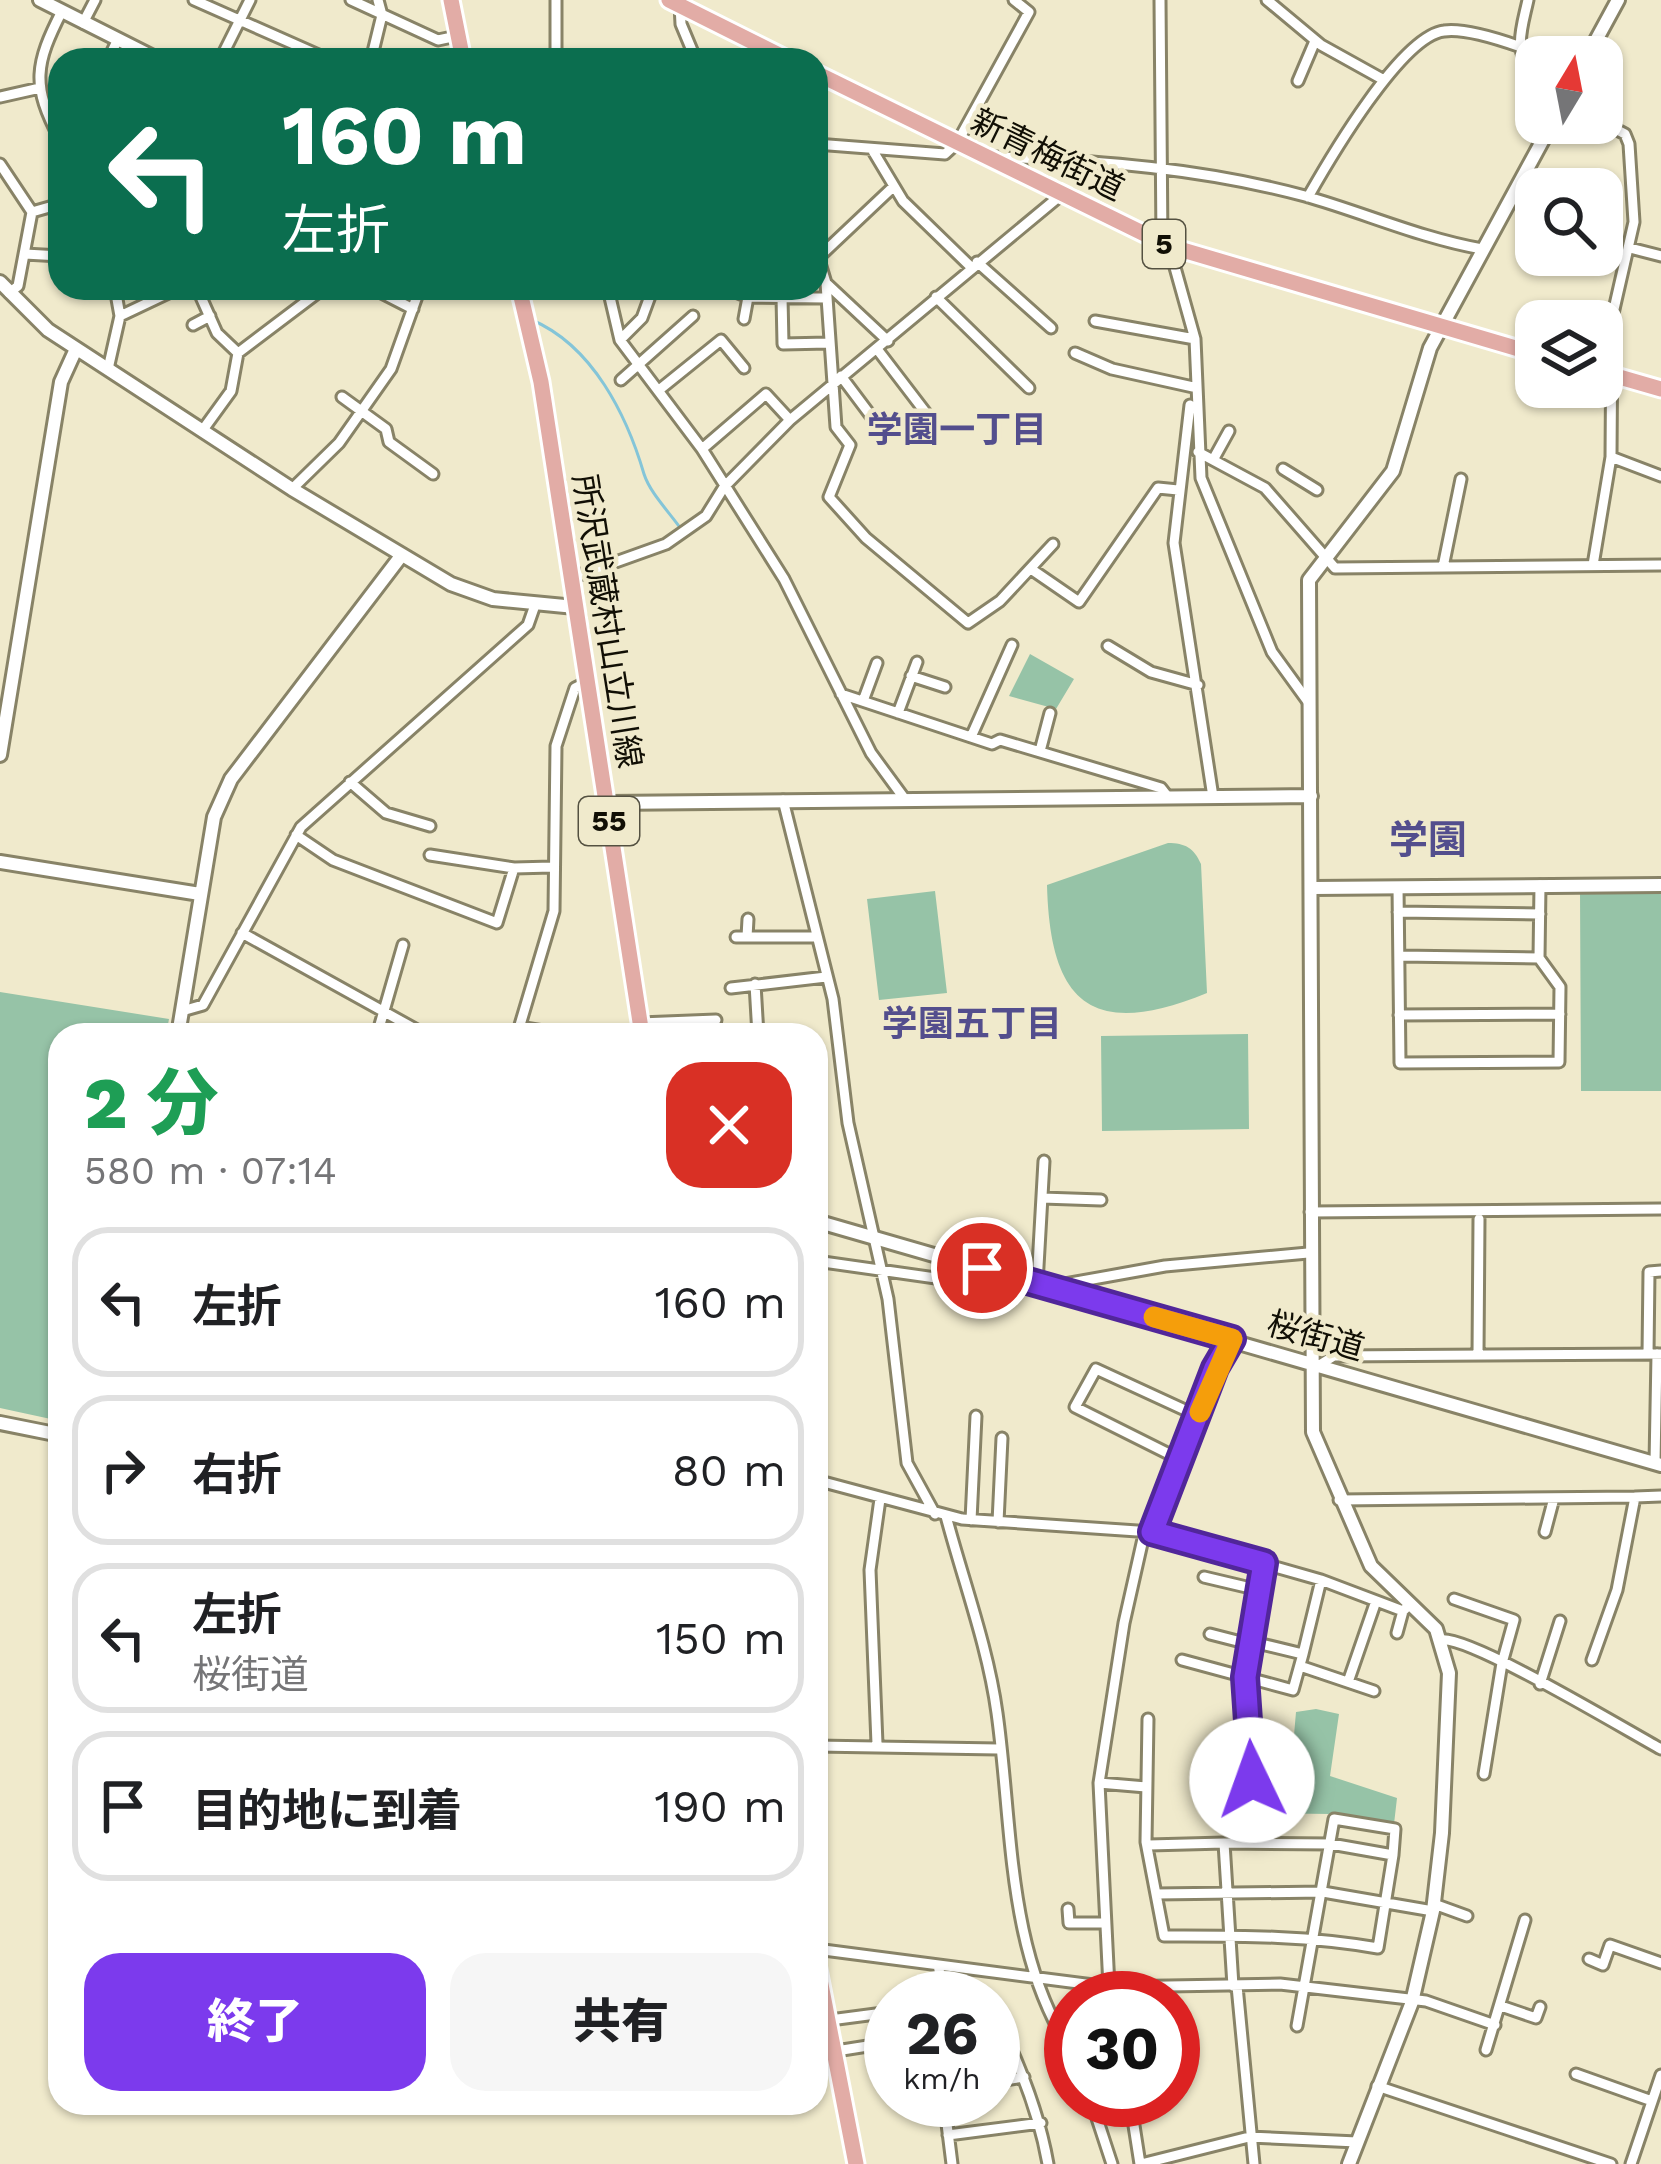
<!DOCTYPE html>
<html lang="ja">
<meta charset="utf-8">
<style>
:root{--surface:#fff;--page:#f6f6f6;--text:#202124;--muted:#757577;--line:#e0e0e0;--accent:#7c3aed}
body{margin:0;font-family:"Work Sans","Noto Sans JP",sans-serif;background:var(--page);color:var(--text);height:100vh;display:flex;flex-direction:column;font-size:45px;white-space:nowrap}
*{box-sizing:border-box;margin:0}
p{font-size:39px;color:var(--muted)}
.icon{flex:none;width:66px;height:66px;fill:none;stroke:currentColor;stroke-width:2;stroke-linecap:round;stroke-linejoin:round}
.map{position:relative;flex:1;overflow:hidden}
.sheet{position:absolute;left:48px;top:1023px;width:780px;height:1092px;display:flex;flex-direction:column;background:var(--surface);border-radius:36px;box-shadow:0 3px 9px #0004}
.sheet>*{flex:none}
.banner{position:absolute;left:48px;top:48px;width:780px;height:252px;border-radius:36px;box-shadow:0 3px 9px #0004;background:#0b6e4f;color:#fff;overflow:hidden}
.needle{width:78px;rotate:10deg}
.controls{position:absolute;left:1515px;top:36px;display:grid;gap:24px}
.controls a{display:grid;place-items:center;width:108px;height:108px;border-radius:24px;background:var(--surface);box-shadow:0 3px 9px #0004;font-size:60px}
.speed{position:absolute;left:864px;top:1971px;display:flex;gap:24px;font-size:60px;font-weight:700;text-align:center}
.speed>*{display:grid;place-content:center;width:156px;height:156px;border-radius:50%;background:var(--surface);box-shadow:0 3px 9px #0004;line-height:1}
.speed small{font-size:30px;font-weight:400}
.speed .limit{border:18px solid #d22;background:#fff;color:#111}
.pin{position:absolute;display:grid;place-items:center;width:102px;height:102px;color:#fff;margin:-51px;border:6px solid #fff;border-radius:50%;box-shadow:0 3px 12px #0007}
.me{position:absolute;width:132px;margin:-66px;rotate:357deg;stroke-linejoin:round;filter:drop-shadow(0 0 9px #0008)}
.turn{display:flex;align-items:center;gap:42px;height:252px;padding:0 36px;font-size:54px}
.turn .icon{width:156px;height:156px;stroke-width:2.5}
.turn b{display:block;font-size:84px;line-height:102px}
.round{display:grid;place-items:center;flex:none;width:126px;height:126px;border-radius:36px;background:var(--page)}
.head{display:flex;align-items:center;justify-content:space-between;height:204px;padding:0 36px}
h1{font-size:72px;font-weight:800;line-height:90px;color:#1e9e55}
.button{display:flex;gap:24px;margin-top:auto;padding:24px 36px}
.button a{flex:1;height:138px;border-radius:36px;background:var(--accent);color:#fff;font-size:48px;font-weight:800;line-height:138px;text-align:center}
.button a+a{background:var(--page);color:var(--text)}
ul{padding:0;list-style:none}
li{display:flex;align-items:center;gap:36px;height:150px;margin:0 24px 18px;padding:0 12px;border:6px solid var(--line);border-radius:36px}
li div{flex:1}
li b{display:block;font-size:45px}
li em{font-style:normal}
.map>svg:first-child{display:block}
</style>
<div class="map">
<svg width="1661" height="2164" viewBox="0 0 1661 2164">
<rect width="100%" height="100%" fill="#f0eacc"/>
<path fill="#96c3a7" d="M1030,654L1074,679L1056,709L1009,696Z
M1168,843C1185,843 1194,848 1201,864L1207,993C1092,1040 1050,1004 1047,885Z
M1661,890V1091H1581L1580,891Z
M935,891L947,993L879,1000L867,899Z
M0,992L169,1019L166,1035H60V1421L0,1408Z
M1248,1034L1249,1129L1102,1131L1101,1036Z
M1316,1709L1339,1714L1330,1776L1397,1798L1394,1824L1330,1814L1258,1813L1262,1808L1300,1804L1293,1747L1296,1712Z"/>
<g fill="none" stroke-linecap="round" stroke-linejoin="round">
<path stroke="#84c5d8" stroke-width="3" d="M532,320C593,346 627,416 644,474C650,493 670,513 681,529"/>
<defs>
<path id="minor" d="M194,0L330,60
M351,0L438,40L457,36
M1160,0L1162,243
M1267,0L1321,45L1384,80
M1528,0C1521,32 1512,51 1536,76
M680,5L681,24L696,60
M83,23L95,0
M108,60L118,39
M220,60L250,0
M371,60L382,15L378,0
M556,60V0
M1298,81L1315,41
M0,97L40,88
M60,139C31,85 35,64 62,11
M816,144L945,154L957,143L1029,12L1014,0
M873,151L903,201L971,267
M995,157C1098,160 1205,169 1305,196C1365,213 1420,238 1482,249
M0,164L32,212
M1308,197C1329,160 1401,36 1444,31C1465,28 1498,39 1518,46
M1169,246L1195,339L1201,478L1272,652L1309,703
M1630,248L1661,256
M816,250L826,283L836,427L850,445L829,497L866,538L968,623L1000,601L1053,544
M25,254L60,256
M820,256L892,188
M977,262L1051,328
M826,283L888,341
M197,288L217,333L238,353
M372,288L413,309
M726,288L748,297L827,298
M9,293L18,286L32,212L60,204
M609,293L620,340L702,449L784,579L871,753L904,798
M782,297L783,344L828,343
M936,297L1029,388
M120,316L179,288
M744,319L748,297
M1095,321L1195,339
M193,325L210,316
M620,340L642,318L653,288
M877,349L929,417
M1075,353L1112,369L1193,387
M108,369L120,316L115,288
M841,376L883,432
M621,380L693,316
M659,390L721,340L744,368
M342,397L386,429L389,442L433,474
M1190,405L1174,543L1213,797
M202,431L231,391L238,353L324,288
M702,449L766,394L790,420
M1198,452L1265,488L1335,568L1661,565
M1611,457L1661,476
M1213,460L1229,431
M1283,469L1317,490
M292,489L339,443L391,369L420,288
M1593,565L1611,457L1612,318L1634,222L1629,144L1625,134L1602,122
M1443,567L1461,479
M1031,569L1079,602L1158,488L1178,490
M571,578L666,544L706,516L724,487L790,420L1061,195
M1108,646L1151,672L1198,685
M911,676L945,687
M841,694L992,744L1000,740L1161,788L1168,797
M863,701L877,663
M898,713L917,662
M971,737L1012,645
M1040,751L1050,713
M350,782L386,813L430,826
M783,800L833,999L848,1123L888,1299L907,1463L935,1514
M296,835L333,860L497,923L514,868L552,867
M430,855L514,868
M1398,887L1400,1063L1559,1062L1560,987L1539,958L1540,885
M1398,912L1540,914
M242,933L426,1035
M736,937H815
M747,937L748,919
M1399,956L1539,958
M755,984L758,1035
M731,988L826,977
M182,1011L203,1005L301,827L528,625L535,605
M1399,1015L1560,1014
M640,1023L716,1020
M519,1027L567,1035
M377,1035L403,945
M517,1035L554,911L556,746L575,688L587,682
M1042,1198L1101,1200
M1310,1212L1661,1209
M816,1261L992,1286L1017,1281
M1037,1284L1044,1161
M1048,1287L1165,1266L1308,1253
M1648,1354L1649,1272L1661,1271
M1478,1355L1479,1219
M1321,1364L1334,1356L1661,1354
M1181,1460L1075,1407L1096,1369L1198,1416
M1655,1463L1657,1354
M816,1480L962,1519L1152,1532L1321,1580L1403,1611L1410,1604
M1635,1497L1661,1496
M1339,1500L1635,1497L1617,1590L1592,1660
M946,1516C963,1580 988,1647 997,1713C1013,1827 1006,1951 1071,2051
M971,1520L976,1416
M998,1522L1002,1438
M1152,1532L1215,1368L1232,1339
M1545,1532L1554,1498
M1204,1577L1259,1590
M1454,1599L1514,1620L1502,1663L1484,1774
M1397,1633L1403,1611
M1210,1634L1249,1644
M1441,1640C1469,1635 1626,1730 1661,1749
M1303,1654L1321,1580
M1182,1660L1293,1690L1303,1654L1249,1641
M1300,1666L1374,1691
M1348,1682L1376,1601
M1540,1684L1560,1621
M1148,1719L1146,1842L1164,1936C1236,1936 1306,1935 1378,1948L1393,1855L1331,1844L1224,1843L1233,1986
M877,1744L870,1570L880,1499
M816,1746L998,1749
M1099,1783L1146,1787
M1255,1842L1245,1677L1264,1563
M1149,1845L1224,1843
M1156,1894L1323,1892L1433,1911
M1434,1904L1467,1916
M1068,1909L1069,1923H1103
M816,1949L1109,1987L1280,1984L1426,2001L1495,2025
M1589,1959L1603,1965L1610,1945L1661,1963
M938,1965L945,1998
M1237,1986L1254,2164
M1109,1987L1099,1783L1124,1623L1145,1530
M1501,2006L1536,2018L1540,2007
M830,2020L891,2012
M1297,2026L1334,1819L1395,1829L1393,1855
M993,2037L1005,2035C1025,2078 1040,2118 1048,2164
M1486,2050L1525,1920
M836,2051L874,2045L878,2056L891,2054
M1576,2074L1652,2101
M993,2082L1024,2077
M1377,2086L1611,2164
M944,2100L952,2164
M1091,2100L1112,2164
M1130,2100L1140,2164
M948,2135L1041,2123
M1141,2164L1249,2137L1357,2142
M1631,2164L1661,2075"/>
<path id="tertiary" d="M40,0L159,60
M1587,57L1618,0
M0,282L48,330L292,489L451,584L493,599L575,607
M0,755L61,382L76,349
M607,803L1311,796
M0,862L200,894
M1313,888L1661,885
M178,1035L214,817L231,779L401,556
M816,1221L1661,1465
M0,1423L60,1435
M1349,2164L1412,2002L1433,1911L1442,1833L1449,1673L1436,1629L1371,1566L1313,1432L1309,580L1393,471L1430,348L1552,123"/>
<path id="primary" d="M451,0L463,60
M669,0L789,60
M816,73L1169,246L1536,354
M519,288L541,382L642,1035
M1602,372L1661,389
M816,1959L856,2164"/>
</defs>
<use href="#minor" stroke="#888367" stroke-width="15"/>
<use href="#tertiary" stroke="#888367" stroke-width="18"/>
<use href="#primary" stroke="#fff" stroke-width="21"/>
<use href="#minor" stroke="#fff" stroke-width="9"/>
<use href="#tertiary" stroke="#fff" stroke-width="12"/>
<use href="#primary" stroke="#e2aca6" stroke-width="15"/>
</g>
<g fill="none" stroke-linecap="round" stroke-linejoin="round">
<defs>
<path id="route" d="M982,1268L1232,1339L1215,1368L1152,1532L1264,1563L1245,1677L1252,1780"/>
</defs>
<use href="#route" stroke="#51269a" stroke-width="30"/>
<use href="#route" stroke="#7c3aed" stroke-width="21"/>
<path stroke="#f59e0b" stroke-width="21" d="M1154,1317L1232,1339L1200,1412"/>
</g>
<g text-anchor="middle" stroke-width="9" stroke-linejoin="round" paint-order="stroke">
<g fill="#f0eacc" stroke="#545141" stroke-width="3">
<rect x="1143" y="220" width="42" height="48" rx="9"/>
<rect x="579" y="797" width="60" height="48" rx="9"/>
</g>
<g font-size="30" font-weight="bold" fill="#110f05">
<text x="1164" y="254">5</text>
<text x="609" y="831">55</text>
</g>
<g font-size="33" fill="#110f05" stroke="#f0eacc">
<text transform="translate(1048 154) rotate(26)" y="12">新青梅街道</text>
<text transform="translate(608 621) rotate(81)" y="12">所沢武蔵村山立川線</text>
<text transform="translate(1316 1335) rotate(16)" y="12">桜街道</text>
</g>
<g font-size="36" font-weight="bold" fill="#534e8d" stroke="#f0eacc">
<text x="957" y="442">学園一丁目</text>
<text x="972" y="1036">学園五丁目</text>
</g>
<g font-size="39" font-weight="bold" fill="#534e8d" stroke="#f0eacc">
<text x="1428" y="853">学園</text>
</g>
</g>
</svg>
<div class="controls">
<a><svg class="needle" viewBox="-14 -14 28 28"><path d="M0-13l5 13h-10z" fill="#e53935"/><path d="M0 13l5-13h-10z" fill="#757577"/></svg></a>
<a><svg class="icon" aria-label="search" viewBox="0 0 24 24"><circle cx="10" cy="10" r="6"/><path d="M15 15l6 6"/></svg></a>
<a><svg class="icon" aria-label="layers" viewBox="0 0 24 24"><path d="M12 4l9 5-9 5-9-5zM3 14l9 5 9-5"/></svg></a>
</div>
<div class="speed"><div>26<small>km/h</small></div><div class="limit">30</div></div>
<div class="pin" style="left:982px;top:1268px;background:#d93025"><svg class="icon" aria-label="arrive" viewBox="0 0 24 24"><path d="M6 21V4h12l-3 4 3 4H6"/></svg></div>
<svg class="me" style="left:1252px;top:1780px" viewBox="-20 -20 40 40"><circle r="19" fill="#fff"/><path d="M0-13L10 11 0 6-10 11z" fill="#7c3aed"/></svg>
<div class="banner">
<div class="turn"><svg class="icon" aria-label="left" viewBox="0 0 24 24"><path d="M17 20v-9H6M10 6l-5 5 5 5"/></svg><div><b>160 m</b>左折</div></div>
</div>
<section class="sheet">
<div class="head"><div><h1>2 分</h1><p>580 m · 07:14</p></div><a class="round" style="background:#d93025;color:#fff"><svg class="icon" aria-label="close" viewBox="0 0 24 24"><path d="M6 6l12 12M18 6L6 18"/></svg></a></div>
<ul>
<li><svg class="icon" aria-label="left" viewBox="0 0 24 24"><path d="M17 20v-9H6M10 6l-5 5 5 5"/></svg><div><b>左折</b></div><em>160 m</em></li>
<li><svg class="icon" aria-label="right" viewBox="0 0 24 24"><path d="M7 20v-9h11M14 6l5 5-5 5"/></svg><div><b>右折</b></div><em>80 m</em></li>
<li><svg class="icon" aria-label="left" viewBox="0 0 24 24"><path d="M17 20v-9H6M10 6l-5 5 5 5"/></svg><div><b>左折</b><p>桜街道</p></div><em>150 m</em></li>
<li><svg class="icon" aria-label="arrive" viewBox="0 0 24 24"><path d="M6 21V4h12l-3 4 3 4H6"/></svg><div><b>目的地に到着</b></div><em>190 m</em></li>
</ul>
<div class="button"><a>終了</a><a>共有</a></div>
</section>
</div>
